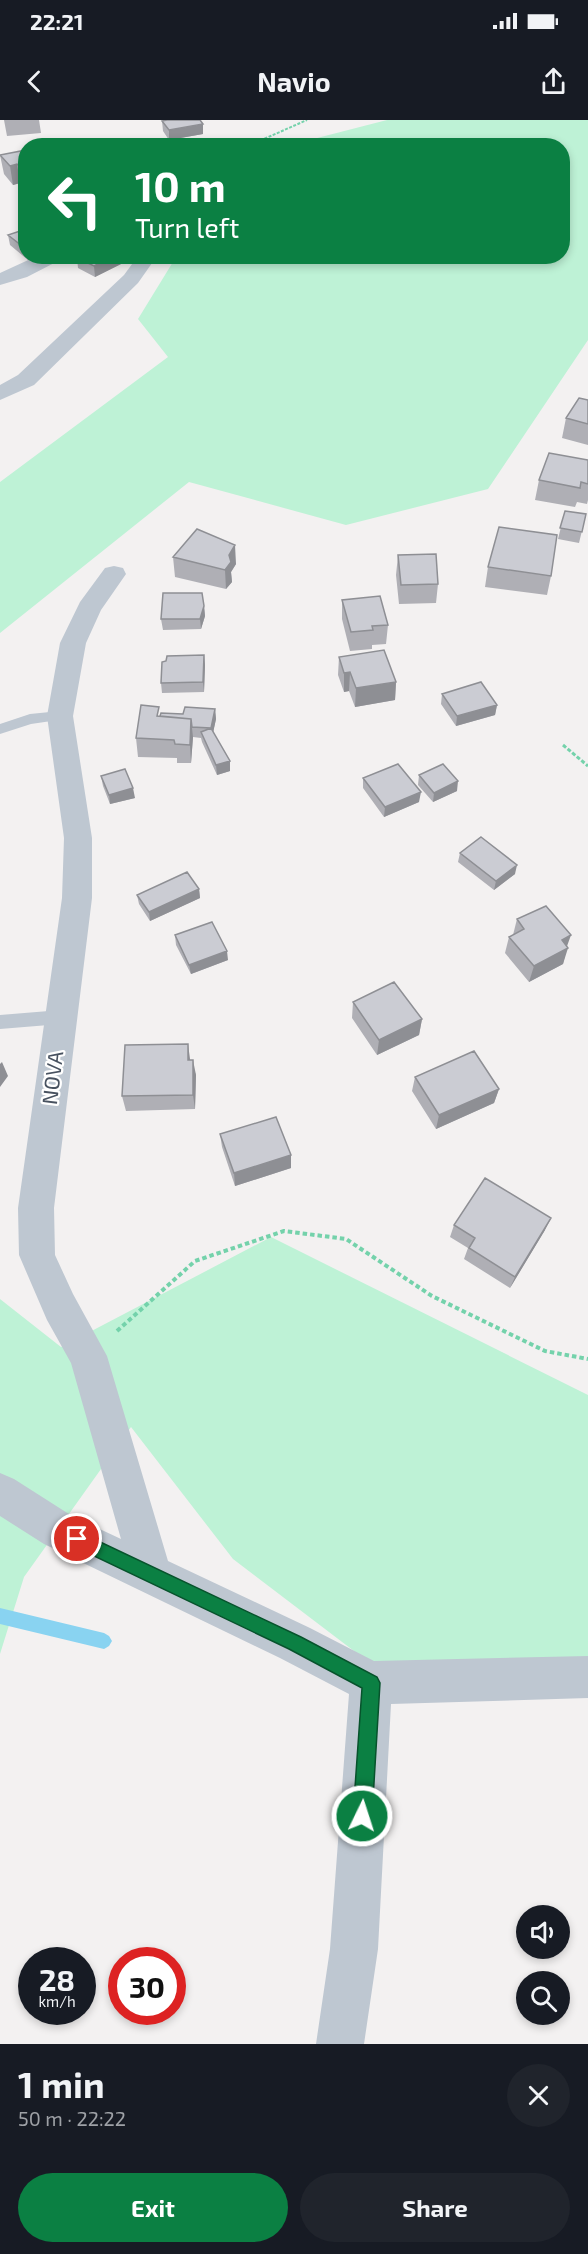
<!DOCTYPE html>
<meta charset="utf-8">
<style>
:root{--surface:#171b24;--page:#20242c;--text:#f1f3f6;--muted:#9ea1a6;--accent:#0b8043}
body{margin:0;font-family:"Exo 2",sans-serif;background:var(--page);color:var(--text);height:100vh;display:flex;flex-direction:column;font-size:22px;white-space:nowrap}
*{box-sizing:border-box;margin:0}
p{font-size:20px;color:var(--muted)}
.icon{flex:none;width:33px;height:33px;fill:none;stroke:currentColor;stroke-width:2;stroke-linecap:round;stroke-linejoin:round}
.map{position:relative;height:1924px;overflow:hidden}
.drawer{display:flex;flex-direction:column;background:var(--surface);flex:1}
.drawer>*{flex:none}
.top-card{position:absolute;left:18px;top:18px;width:552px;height:126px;border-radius:24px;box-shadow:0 3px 9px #0003;background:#0b8043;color:#fff;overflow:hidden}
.controls{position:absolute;left:516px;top:1785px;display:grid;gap:12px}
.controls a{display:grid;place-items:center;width:54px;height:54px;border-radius:50%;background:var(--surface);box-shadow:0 3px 9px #0003;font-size:30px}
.speed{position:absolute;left:18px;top:1827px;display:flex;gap:12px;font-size:30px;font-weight:700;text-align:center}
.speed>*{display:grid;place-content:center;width:78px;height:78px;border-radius:50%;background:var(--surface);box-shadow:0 3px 9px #0003;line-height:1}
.speed small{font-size:15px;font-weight:400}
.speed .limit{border:9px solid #d22;background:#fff;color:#111}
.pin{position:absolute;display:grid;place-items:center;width:51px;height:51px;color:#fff;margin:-26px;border:3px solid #fff;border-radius:50%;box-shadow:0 2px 6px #0007}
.me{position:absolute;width:66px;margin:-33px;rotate:4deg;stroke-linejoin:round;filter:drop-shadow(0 0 4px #0008)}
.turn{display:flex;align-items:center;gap:21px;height:126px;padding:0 18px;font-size:27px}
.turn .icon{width:78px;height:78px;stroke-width:2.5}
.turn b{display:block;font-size:42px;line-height:51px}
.round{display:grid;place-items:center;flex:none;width:63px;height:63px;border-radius:32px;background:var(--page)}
.head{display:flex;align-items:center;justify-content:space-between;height:102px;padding:0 18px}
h1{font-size:36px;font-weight:700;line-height:45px}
.action{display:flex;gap:12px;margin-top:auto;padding:12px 18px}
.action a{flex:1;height:69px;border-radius:36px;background:var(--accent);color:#fff;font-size:24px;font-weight:700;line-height:69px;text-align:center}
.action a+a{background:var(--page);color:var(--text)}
.status{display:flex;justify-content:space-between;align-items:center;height:42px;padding:0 30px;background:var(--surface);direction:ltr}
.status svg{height:16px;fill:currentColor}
header{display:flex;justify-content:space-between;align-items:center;height:78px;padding:0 18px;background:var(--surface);font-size:27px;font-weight:700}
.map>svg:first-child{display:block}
</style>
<div class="status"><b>22:21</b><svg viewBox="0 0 49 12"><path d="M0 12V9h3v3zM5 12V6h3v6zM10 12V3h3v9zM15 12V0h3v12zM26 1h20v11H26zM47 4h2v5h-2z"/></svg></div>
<header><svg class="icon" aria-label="back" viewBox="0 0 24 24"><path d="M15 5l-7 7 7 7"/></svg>Navio<svg class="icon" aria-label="share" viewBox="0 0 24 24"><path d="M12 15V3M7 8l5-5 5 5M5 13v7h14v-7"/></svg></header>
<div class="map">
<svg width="588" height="1924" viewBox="0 0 588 1924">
<rect width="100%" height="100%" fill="#f3f1f1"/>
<path fill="#bef2d6" d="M387,0H588V220L488,369L346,405L189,362L0,513V362L168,237L138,199L176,137L562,136V26L290,25Z
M271,1117L588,1275V1539L375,1547L233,1439L131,1307L24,1457L0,1534V1179L61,1227Z"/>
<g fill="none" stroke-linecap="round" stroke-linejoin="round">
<path fill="#89d3f1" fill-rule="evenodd" d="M0,1488L104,1513L109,1516L112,1521L109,1526L104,1529L0,1504Z"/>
<path stroke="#74d2ab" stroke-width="2" stroke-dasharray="3 1.5" stroke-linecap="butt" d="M248,26L307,0"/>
<path stroke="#74d2ab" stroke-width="3" stroke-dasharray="4 2" stroke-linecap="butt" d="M563,625L588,646"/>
<path stroke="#74d2ab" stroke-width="4" stroke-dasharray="4.5 3" stroke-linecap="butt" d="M117,1211L195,1141L284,1111L346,1119L432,1176L545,1231L588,1239"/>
<path fill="#bec7d1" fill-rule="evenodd" d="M60,591L65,593L67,596L65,599L31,604L0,614V604L30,594Z
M61,890L67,892L69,897L67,902L61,904L0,909V895Z"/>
<path fill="#bec7d1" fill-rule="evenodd" d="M37,136H62L60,140L27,157L0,165V153Z
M138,136H157L138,163L34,265L0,280V265L18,255L124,155Z
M114,446L123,448L126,454L101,490L86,523L73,596L92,718V778L54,1088L55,1135L73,1174L107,1236L168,1441L310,1508L374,1541L588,1536V1578L391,1584L378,1829L364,1924H316L330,1829L349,1574L280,1538L44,1424L0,1396V1353L14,1359L72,1396L121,1419L71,1243L47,1200L19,1135L18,1088L62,778L64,718L47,596L60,523L80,482L105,448Z"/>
</g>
<path fill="#afafb5" d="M4,0H39L41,13L7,16Z
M162,1L203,14L169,20L163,11Z
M26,30L24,67L20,63L13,65L4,54L0,35Z
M26,109V136H37L28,140L10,125L8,115Z
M79,136H120L121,144L95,157L78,148L77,138Z
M588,280V325L562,318L566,298Z
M588,340V380L587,384L577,382L575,387L535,380L539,360Z
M565,391L586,394L579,423L558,419Z
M398,435L438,464L436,483L399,484L396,455Z
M173,437L236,444L231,452L232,462L226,469L175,457Z
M488,447L551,456L547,475L485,467Z
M342,480L388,505L386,524L372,525V529L350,531L342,499Z
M204,486L205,496L201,509L163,510L161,499Z
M204,535L205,545L204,572L162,573L161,563Z
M339,537L396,562L395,580L355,587L349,571L344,572L338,555Z
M442,574L497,585L495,595L456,606L441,584Z
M215,589L216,599L213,612L230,651L217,655L202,622L201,618L193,617L191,643H177V638L138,637L136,618L160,596L183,594Z
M419,655L457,671L433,682L418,665Z
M101,656L135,678L110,684L103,666Z
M363,658L419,682L384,697L363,668Z
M460,733L515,754L494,770L458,742Z
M199,769L200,778L150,801L139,784L137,775Z
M517,799L567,827L563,844L529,862L505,833L509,817L513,815Z
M175,815L228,840L191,854L176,825Z
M353,882L422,899L419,915L377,935L352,898Z
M190,940L196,955L195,989L126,991L122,976Z
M415,957L499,969L494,983L436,1009L412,971Z
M220,1014L291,1035V1048L235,1066L222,1027Z
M454,1105L545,1110L510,1168L464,1139L468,1128L450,1117Z"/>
<path fill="#8e8f94" d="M203,4V14L169,20V10Z
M17,44L20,63L13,65L10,46Z
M26,47V67H24L21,48Z
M27,136H37L28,140Z
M113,136H120L121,144L95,157L94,146Z
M235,425L236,444L231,452L232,462L226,469L225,450L229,435Z
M204,486L205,496L201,509L200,499Z
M204,535L205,545L204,572L203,562Z
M350,552L349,571L344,572V553Z
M396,562L395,580L355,587L356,568Z
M497,585L495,595L456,606L457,596Z
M215,589L216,599L212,618L211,608Z
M191,599L193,617L191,643L190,625Z
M230,641V651L217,655L216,645Z
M458,661L457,671L433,682L434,673Z
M133,668L135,678L110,684L109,675Z
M421,672L419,682L384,697L385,687Z
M517,745L515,754L494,770L496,761Z
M199,769L200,778L150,801L149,792Z
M571,815L566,829L568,828L563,844L529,862L534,846L562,820Z
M227,831L228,840L191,854L189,845Z
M422,899L419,915L377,935L379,920Z
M188,924L190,939V955L188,940Z
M193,940L196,955L195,989L193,975Z
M2,942L8,956L0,967V944Z
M499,969L494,983L436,1009L439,995Z
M291,1035V1048L235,1066L234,1053Z
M551,1098L545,1110L510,1168L515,1157Z"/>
<path fill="#cbccd3" stroke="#8e8f94" stroke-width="1.5" d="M167,0H200L203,4L169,10L162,1Z
M26,30V47L21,48L17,44L10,46L0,35Z
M26,109V129L8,115Z
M79,136H113L94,146L77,138Z
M579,278L588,280V304L566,298Z
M549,333L588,340V364L581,362L580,368L539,360Z
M565,391L586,394L582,412L560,408Z
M499,407L557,415L551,456L488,447Z
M197,409L235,425L229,435L231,442L225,450L173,437Z
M436,434L438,464L401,465L398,435Z
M163,473H202L204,486L200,499H161Z
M380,476L388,505L372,506L373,510L351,512L342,480Z
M384,530L396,562L356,568L350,552L344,553L339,537Z
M204,535L203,562L161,563L162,542L166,541L167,536Z
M481,562L497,585L457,596L442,574Z
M141,585L159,587L157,596L191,599L190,625L175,624L174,620L136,618Z
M185,587L215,589L211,608L230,641L216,645L201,612L211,608L192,607L191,599L160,596L161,593L183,594Z
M398,644L421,672L385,687L363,658Z
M443,644L458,661L434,673L419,655Z
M125,649L133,668L109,675L101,656Z
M481,717L517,745L496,761L460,733Z
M187,752L199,769L149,792L137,775Z
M546,786L571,815L562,820L568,828L534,846L509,817L524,809L517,799Z
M212,802L227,831L189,845L175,815Z
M394,862L422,899L379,920L353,882Z
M188,924V940H193V975L122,976L125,925Z
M474,931L499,969L439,995L415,957Z
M276,997L291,1035L234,1053L220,1014Z
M485,1058L551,1098L515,1157L469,1128L475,1118L454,1105Z"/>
<path fill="#0b8043" stroke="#07532c" stroke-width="1.5" d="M77,1411L301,1517L377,1557L380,1563L372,1696L369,1702L362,1705L356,1702L353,1696L362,1568L289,1529L71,1425L69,1419L71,1413Z"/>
<g text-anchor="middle" stroke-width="4.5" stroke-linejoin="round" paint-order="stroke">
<g font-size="21" fill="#485260" stroke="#fff">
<text transform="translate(53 958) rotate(-83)" y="7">NOVA</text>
</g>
</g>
</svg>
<div class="controls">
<a><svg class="icon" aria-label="sound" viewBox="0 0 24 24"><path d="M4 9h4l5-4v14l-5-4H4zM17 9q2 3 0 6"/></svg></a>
<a><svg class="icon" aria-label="search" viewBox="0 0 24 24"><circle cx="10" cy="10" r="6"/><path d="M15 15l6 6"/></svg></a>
</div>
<div class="speed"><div>28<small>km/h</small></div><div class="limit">30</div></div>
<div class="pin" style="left:77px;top:1419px;background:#d93025"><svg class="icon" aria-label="arrive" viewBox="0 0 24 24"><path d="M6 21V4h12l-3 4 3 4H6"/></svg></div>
<svg class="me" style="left:362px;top:1696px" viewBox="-20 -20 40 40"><circle r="17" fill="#0b8043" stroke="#fff" stroke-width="3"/><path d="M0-11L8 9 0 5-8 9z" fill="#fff"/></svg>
<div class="top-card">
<div class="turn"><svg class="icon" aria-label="left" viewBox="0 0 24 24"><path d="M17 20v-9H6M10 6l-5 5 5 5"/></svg><div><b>10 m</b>Turn left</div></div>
</div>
</div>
<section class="drawer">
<div class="head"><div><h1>1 min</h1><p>50 m · 22:22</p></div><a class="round"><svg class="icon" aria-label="close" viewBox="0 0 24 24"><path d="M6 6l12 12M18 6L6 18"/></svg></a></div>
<div class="action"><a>Exit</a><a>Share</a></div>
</section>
